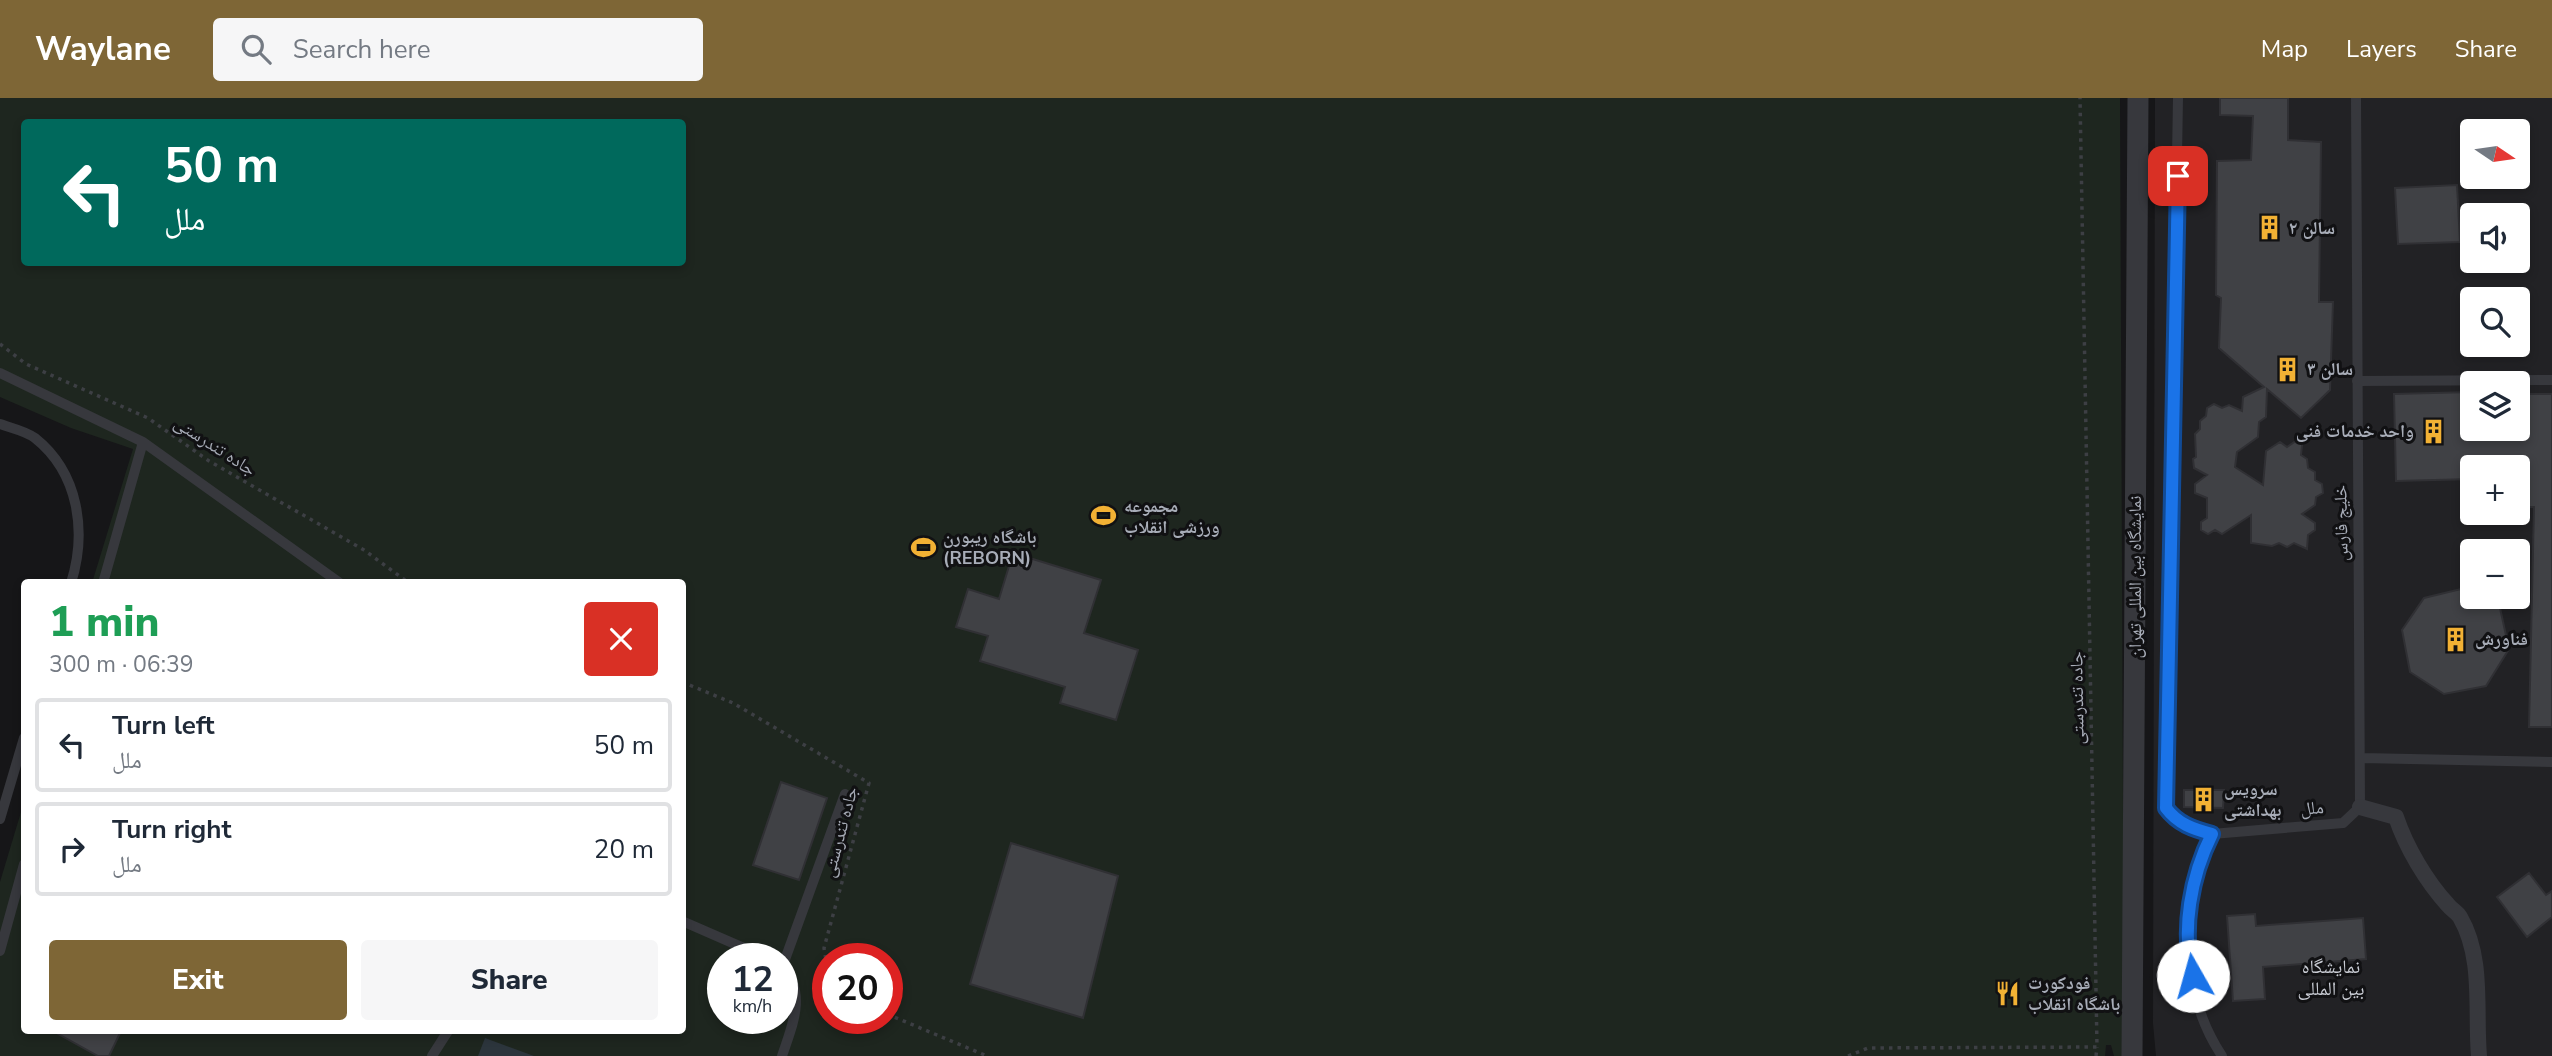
<!DOCTYPE html>
<meta charset="utf-8">
<style>
:root{--surface:#fff;--page:#f6f6f7;--text:#1f2937;--muted:#747a83;--line:#e0e1e3;--accent:#7e6636}
body{margin:0;font-family:"Nunito Sans","Noto Naskh Arabic",sans-serif;background:var(--page);color:var(--text);height:100vh;display:flex;flex-direction:column;font-size:26px;white-space:nowrap}
*{box-sizing:border-box;margin:0}
p{font-size:23px;color:var(--muted)}
.icon{flex:none;width:38px;height:38px;fill:none;stroke:currentColor;stroke-width:2;stroke-linecap:round;stroke-linejoin:round}
.map{position:relative;flex:1;overflow:hidden}
.sheet{position:absolute;left:21px;top:481px;width:665px;height:455px;display:flex;flex-direction:column;background:var(--surface);border-radius:7px;box-shadow:0 4px 10px #0003}
.sheet>*{flex:none}
.banner{position:absolute;left:21px;top:21px;width:665px;height:147px;border-radius:7px;box-shadow:0 4px 10px #0003;background:#00695c;color:#fff;overflow:hidden}
.needle{width:46px;rotate:103deg}
.fabs{position:absolute;left:2460px;top:21px;display:grid;gap:14px}
.fabs a{display:grid;place-items:center;width:70px;height:70px;border-radius:7px;background:var(--surface);box-shadow:0 4px 10px #0003;font-size:35px}
.speed{position:absolute;left:707px;top:845px;display:flex;gap:14px;font-size:35px;font-weight:700;text-align:center}
.speed>*{display:grid;place-content:center;width:91px;height:91px;border-radius:50%;background:var(--surface);box-shadow:0 4px 10px #0003;line-height:1}
.speed small{font-size:18px;font-weight:400}
.speed .limit{border:10px solid #d22;background:#fff;color:#111}
.pin{position:absolute;display:grid;place-items:center;width:60px;height:60px;color:#fff;margin:-30px;border-radius:14px;box-shadow:0 4px 10px #0006}
.me{position:absolute;width:77px;margin:-38px;rotate:353deg;stroke-linejoin:round;filter:drop-shadow(0 0 5px #0008)}
.turn{display:flex;align-items:center;gap:24px;height:147px;padding:0 28px;font-size:32px}
.turn .icon{width:91px;height:91px;stroke-width:2.5}
.turn b{display:block;font-size:49px;line-height:60px}
.round{display:grid;place-items:center;flex:none;width:74px;height:74px;border-radius:7px;background:var(--page)}
.summary{display:flex;align-items:center;justify-content:space-between;height:119px;padding:0 28px}
h1{font-size:42px;font-weight:800;line-height:52px;color:#1e9e55}
.action{display:flex;gap:14px;margin-top:auto;padding:14px 28px}
.action a{flex:1;height:80px;border-radius:7px;background:var(--accent);color:#fff;font-size:28px;font-weight:800;line-height:80px;text-align:center}
.action a+a{background:var(--page);color:var(--text)}
ul{padding:0;list-style:none}
li{display:flex;align-items:center;gap:21px;height:94px;margin:0 14px 10px;padding:0 14px;border:4px solid var(--line);border-radius:7px}
li div{flex:1}
li b{display:block;font-size:26px}
li em{font-style:normal}
header{display:flex;align-items:center;gap:42px;box-sizing:border-box;height:98px;padding:0 35px;background:var(--accent);color:#fff}
header strong{font-size:33px}
nav{display:flex;gap:38px;margin-inline-start:auto;font-size:24px}
.search{width:490px;height:63px;background:var(--page);display:flex;align-items:center;gap:18px;box-sizing:border-box;padding:0 24px;border-radius:7px;color:var(--muted);font-size:26px}
.map>svg:first-child{display:block}
</style>
<header>
<strong>Waylane</strong>
<div class="search"><svg class="icon" aria-label="search" viewBox="0 0 24 24"><circle cx="10" cy="10" r="6"/><path d="M15 15l6 6"/></svg>Search here</div>
<nav><a>Map</a><a>Layers</a><a>Share</a></nav>
</header>
<div class="map">
<svg width="2552" height="958" viewBox="0 0 2552 958">
<rect width="100%" height="100%" fill="#161618"/>
<path fill="#222225" fill-rule="evenodd" d="M2155,0H2552V958H2156L2153,925ZM2473,33H2518V79H2473ZM2473,117H2518V163H2473ZM2473,201H2518V247H2473ZM2473,285H2518V331H2473ZM2473,369H2518V415H2473ZM2473,453H2518V499H2473Z"/>
<path fill="#1e261f" fill-rule="evenodd" d="M0,0H2120L2124,958H2114L2111,947H2106L2105,958H0V784L24,704V933H682V485H92L133,351L71,330L0,299ZM24,24H682V164H24ZM723,861H782V920H723ZM828,861H887V920H828Z"/>
<path fill="#2c353c" d="M485,940L534,958H478Z"/>
<path fill="#404145" stroke="#303034" stroke-width="2" d="M2220,0H2288V42L2321,44L2319,204H2333L2330,292L2301,320L2267,291L2266,319L2259,324L2258,339L2237,354L2235,369L2263,387L2266,353L2280,344L2287,349L2303,338L2301,357L2307,361L2308,370L2315,374V382L2322,386L2323,395L2316,399L2315,407L2302,416L2315,425V432L2308,437L2307,451L2294,445L2287,449L2279,445L2272,448L2251,445V417L2222,436L2215,432L2208,436L2201,432V424L2207,420V400L2195,395V386L2207,377L2194,370L2193,361L2196,359L2195,336L2200,331V323L2206,318L2207,310L2214,306L2222,310L2229,307L2242,313L2243,299L2264,289L2219,250L2221,200L2216,197L2217,63L2251,62L2253,18L2220,17Z
M2457,87L2460,144L2398,146L2395,90Z
M2472,294V331H2518V296H2552V629H2529L2534,409H2518V369H2473V381L2396,383L2394,296Z
M1013,455L1101,482L1084,535L1138,552L1116,622L1060,605L1065,589L980,563L988,538L956,529L968,491L999,501Z
M2461,491L2500,510L2509,551L2486,588L2444,596L2410,574L2402,532L2424,500Z
M781,684L827,700L799,782L753,767Z
M2184,692H2224L2223,710L2184,709Z
M1011,745L1118,778L1083,920L970,886Z
M2529,775L2546,797L2552,793V819L2527,839L2497,799Z
M2255,816L2256,828L2363,820L2366,861L2263,869L2265,901L2233,903L2227,818Z
M53,933H121L109,958H98Z"/>
<g fill="none" stroke-linecap="round" stroke-linejoin="round">
<path stroke="#3d3f44" stroke-width="3.5" stroke-dasharray="3.5 5" stroke-linecap="butt" d="M0,246L26,266L148,320L209,363L364,452L409,485
M682,584L733,605L869,685L824,850L828,874
M887,916L987,958
M1848,958L1868,950L2097,949L2080,0
M2096,958L2097,949"/>
<path stroke="#37383d" stroke-width="10" d="M2178,0L2166,710C2177,726 2193,731 2212,736
M0,275L143,344L340,485
M2357,283L2552,282
M0,326C11,330 26,333 35,340C79,375 87,434 71,485
M103,485L143,344
M2362,660L2552,664
M0,721L24,640
M682,823L769,861
M0,853L24,766
M783,867L845,696
M432,958L448,933
M782,958C793,925 807,896 782,867
M2222,958C2179,893 2179,804 2212,736L2343,725L2360,709L2356,0"/>
<path stroke="#37383d" stroke-width="16" d="M2360,709L2396,719C2406,749 2426,783 2448,807C2452,812 2457,814 2460,819C2484,860 2475,913 2479,958"/>
<path stroke="#37383d" stroke-width="21" d="M2132,958L2138,0"/>
</g>
<g fill="none" stroke-linecap="round" stroke-linejoin="round">
<defs>
<path id="route" d="M2178,78L2166,710C2178,726 2193,731 2212,736C2191,778 2181,832 2193,878"/>
</defs>
<use href="#route" stroke="#114b97" stroke-width="18"/>
<use href="#route" stroke="#1a73e8" stroke-width="12"/>
</g>
<defs>
<symbol id="building-bare" viewBox="-9 -9 18 18"><path d="M-4-6H4V6H1V3H-1V6H-4ZM-2.5-4.3h1.7v1.8h-1.7ZM.8-4.3h1.7v1.8H.8ZM-2.5-1h1.7V.8h-1.7ZM.8-1h1.7V.8H.8Z" fill="#f2b134" stroke="#111113" stroke-width="2.5" paint-order="stroke"/></symbol>
<symbol id="stadium-bare" viewBox="-9 -9 18 18"><path d="M0-5a6.5 5 0 1 0 0 10a6.5 5 0 1 0 0-10ZM-3.5-1.8h7v3.6h-7Z" fill="#f2b134" stroke="#111113" stroke-width="2.5" paint-order="stroke"/></symbol>
<symbol id="restaurant-bare" viewBox="-9 -9 18 18"><path d="M-5-6h1v4h1v-4h1v4h1v-4h1v5L-1.5 .5V6h-2V.5L-5-1ZM5-6V6H3V1.5H1.5Q1.5-4 5-6Z" fill="#f2b134" stroke="#111113" stroke-width="2.5" paint-order="stroke"/></symbol>
</defs>
<g fill-rule="evenodd">
<use href="#building-bare" x="2252" y="112" width="35" height="35"/>
<use href="#building-bare" x="2270" y="254" width="35" height="35"/>
<use href="#building-bare" x="2416" y="316" width="35" height="35"/>
<use href="#stadium-bare" x="1086" y="400" width="35" height="35"/>
<use href="#stadium-bare" x="906" y="432" width="35" height="35"/>
<use href="#building-bare" x="2438" y="524" width="35" height="35"/>
<use href="#building-bare" x="2186" y="684" width="35" height="35"/>
<use href="#restaurant-bare" x="1990" y="878" width="35" height="35"/>
</g>
<g text-anchor="middle" stroke-width="6" stroke-linejoin="round" paint-order="stroke">
<g font-size="18" font-weight="bold" fill="#a8adb8" stroke="#111113" text-anchor="start">
<text x="2289" y="136">سالن ۲</text>
<text x="2307" y="277">سالن ۳</text>
<text x="2414" y="339" text-anchor="end">واحد خدمات فنی</text>
<text x="1124" y="414">مجموعه<tspan x="1124" dy="21">ورزشی انقلاب</tspan></text>
<text x="943" y="445">باشگاه ریبورن<tspan x="943" dy="21">(REBORN)</tspan></text>
<text x="2475" y="547">فناورش</text>
<text x="2224" y="697">سرویس<tspan x="2224" dy="21">بهداشتی</tspan></text>
<text x="2028" y="891">فودکورت<tspan x="2028" dy="21">باشگاه انقلاب</tspan></text>
</g>
<g font-size="18" fill="#a8adb8" stroke="#111113">
<text transform="translate(215 348) rotate(33)" y="6">جاده تندرستی</text>
<text transform="translate(2341 425) rotate(-91)" y="6">خلیج فارس</text>
<text transform="translate(2135 479) rotate(-90)" y="6">نمایشگاه بین المللی تهران</text>
<text transform="translate(2077 600) rotate(-91)" y="6">جاده تندرستی</text>
<text transform="translate(2312 710) rotate(-5)" y="6">ملل</text>
<text transform="translate(840 734) rotate(-75)" y="6">جاده تندرستی</text>
</g>
<g font-size="19" fill="#c9ccd4" stroke="#111113">
<text x="2331" y="875">نمایشگاه<tspan x="2331" dy="22">بین المللی</tspan></text>
</g>
</g>
</svg>
<div class="fabs">
<a><svg class="needle" viewBox="-14 -14 28 28"><path d="M0-13l5 13h-10z" fill="#e53935"/><path d="M0 13l5-13h-10z" fill="#747a83"/></svg></a>
<a><svg class="icon" aria-label="sound" viewBox="0 0 24 24"><path d="M4 9h4l5-4v14l-5-4H4zM17 9q2 3 0 6"/></svg></a>
<a><svg class="icon" aria-label="search" viewBox="0 0 24 24"><circle cx="10" cy="10" r="6"/><path d="M15 15l6 6"/></svg></a>
<a><svg class="icon" aria-label="layers" viewBox="0 0 24 24"><path d="M12 4l9 5-9 5-9-5zM3 14l9 5 9-5"/></svg></a>
<a>+</a>
<a>−</a>
</div>
<div class="speed"><div>12<small>km/h</small></div><div class="limit">20</div></div>
<div class="pin" style="left:2178px;top:78px;background:#d93025"><svg class="icon" aria-label="arrive" viewBox="0 0 24 24"><path d="M6 21V4h12l-3 4 3 4H6"/></svg></div>
<svg class="me" style="left:2193px;top:878px" viewBox="-20 -20 40 40"><circle r="19" fill="#fff"/><path d="M0-13L10 11 0 6-10 11z" fill="#1a73e8"/></svg>
<div class="banner">
<div class="turn"><svg class="icon" aria-label="left" viewBox="0 0 24 24"><path d="M17 20v-9H6M10 6l-5 5 5 5"/></svg><div><b>50 m</b>ملل</div></div>
</div>
<section class="sheet">
<div class="summary"><div><h1>1 min</h1><p>300 m · 06:39</p></div><a class="round" style="background:#d93025;color:#fff"><svg class="icon" aria-label="close" viewBox="0 0 24 24"><path d="M6 6l12 12M18 6L6 18"/></svg></a></div>
<ul>
<li><svg class="icon" aria-label="left" viewBox="0 0 24 24"><path d="M17 20v-9H6M10 6l-5 5 5 5"/></svg><div><b>Turn left</b><p>ملل</p></div><em>50 m</em></li>
<li><svg class="icon" aria-label="right" viewBox="0 0 24 24"><path d="M7 20v-9h11M14 6l5 5-5 5"/></svg><div><b>Turn right</b><p>ملل</p></div><em>20 m</em></li>
</ul>
<div class="action"><a>Exit</a><a>Share</a></div>
</section>
</div>
